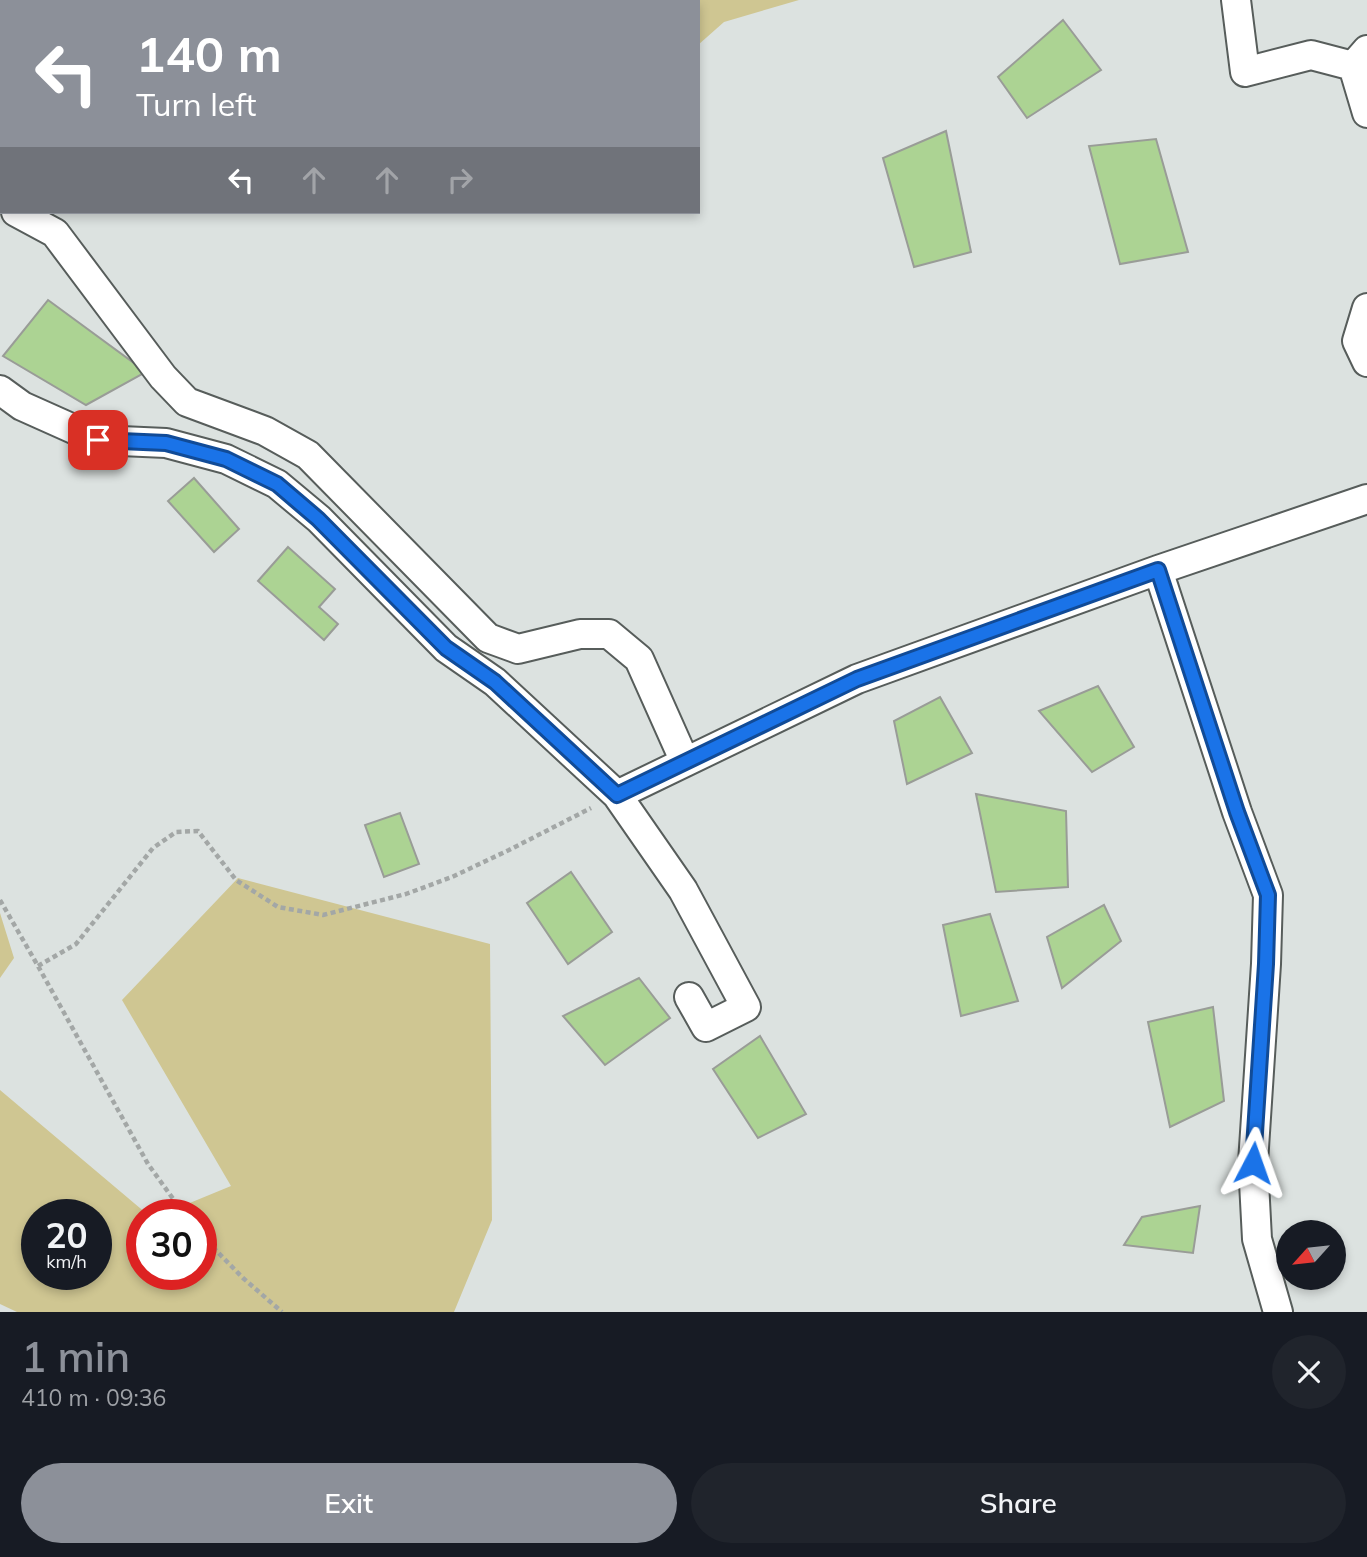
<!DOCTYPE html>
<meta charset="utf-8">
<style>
:root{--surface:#171b24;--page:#20242c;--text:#f1f3f6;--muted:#9ea1a6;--accent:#8c9099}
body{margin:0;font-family:Mulish,sans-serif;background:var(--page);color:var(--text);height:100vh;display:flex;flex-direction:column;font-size:26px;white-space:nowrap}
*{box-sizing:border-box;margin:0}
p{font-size:23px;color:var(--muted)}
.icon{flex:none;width:38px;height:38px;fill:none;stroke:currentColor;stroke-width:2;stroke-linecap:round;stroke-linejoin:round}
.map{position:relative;height:1312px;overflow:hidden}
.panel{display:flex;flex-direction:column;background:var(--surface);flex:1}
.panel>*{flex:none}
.guide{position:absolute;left:0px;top:0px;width:700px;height:214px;box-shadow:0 4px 10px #0003;background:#8c9099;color:#fff;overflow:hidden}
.needle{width:46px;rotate:243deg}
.tools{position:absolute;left:1276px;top:1220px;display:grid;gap:14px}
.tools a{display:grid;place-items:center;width:70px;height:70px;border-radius:50%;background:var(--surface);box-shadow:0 4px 10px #0003;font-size:35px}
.speed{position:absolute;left:21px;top:1199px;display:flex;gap:14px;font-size:35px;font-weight:700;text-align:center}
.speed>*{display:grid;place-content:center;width:91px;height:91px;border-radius:50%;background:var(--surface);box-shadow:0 4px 10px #0003;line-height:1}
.speed small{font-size:18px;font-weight:400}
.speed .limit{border:10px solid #d22;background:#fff;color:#111}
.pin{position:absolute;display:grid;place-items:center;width:60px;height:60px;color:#fff;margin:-30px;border-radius:14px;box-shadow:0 4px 10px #0006}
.me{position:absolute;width:77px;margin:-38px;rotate:4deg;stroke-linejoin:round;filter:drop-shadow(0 0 5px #0008)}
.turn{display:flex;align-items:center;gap:24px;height:147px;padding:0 21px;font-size:32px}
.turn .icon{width:91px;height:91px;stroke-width:2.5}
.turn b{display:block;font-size:49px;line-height:60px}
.lanes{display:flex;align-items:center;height:66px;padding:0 21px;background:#0003;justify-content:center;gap:35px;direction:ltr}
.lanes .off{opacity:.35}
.round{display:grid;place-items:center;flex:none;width:74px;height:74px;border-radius:37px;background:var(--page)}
.head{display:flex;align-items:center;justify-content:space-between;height:119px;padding:0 21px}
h1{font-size:42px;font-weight:600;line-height:52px;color:var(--accent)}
.button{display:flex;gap:14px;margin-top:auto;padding:14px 21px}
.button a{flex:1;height:80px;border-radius:42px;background:var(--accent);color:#fff;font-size:28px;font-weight:600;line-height:80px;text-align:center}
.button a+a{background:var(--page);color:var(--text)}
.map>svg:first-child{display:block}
</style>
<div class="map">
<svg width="1367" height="1312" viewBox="0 0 1367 1312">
<rect width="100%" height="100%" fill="#dce2e0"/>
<path fill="#cfc692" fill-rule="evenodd" d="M319,0H799L724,22L698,45V2H321Z
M238,878L490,944L492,1220L454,1312H17L0,1304V1090L147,1214H142V1274H201V1214H163L231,1186L122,1000ZM96,1214V1274H37V1214Z
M0,913L14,958L0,978Z"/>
<path fill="#acd393" stroke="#999c97" stroke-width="2" d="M1063,20L1101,70L1027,118L998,77Z
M946,131L971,252L914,267L883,158Z
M1156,139L1188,252L1120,264L1089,146Z
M48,300L146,372L86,405L3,356Z
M194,478L239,529L214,552L168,501Z
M288,547L335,589L319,607L338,624L324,640L258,581Z
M1098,686L1134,747L1092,772L1039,711Z
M940,697L972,753L907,784L894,721Z
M976,794L1066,811L1068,887L996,892Z
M400,813L419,864L384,877L365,825Z
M571,872L612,932L568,964L527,903Z
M1104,905L1121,941L1062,988L1047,937Z
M990,914L1018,1001L961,1016L943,925Z
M639,978L670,1018L605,1065L563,1016Z
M1213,1007L1224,1101L1170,1127L1148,1022Z
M760,1036L806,1114L758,1138L713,1069Z
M1200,1206L1193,1253L1124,1245L1142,1217Z"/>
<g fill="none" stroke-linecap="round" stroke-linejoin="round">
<defs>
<path id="street" d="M1236,0L1245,72L1311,55L1353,66
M1367,50L1353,66L1367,113
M16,212L55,233L163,377L187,402L265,431L308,455L488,638L518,649L580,634H609L639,659L685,762
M1367,308L1357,341L1367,362
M0,390L22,406L98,440L166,443L226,459L277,484L319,519L446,648L495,682L617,795L683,890L746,1007L706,1027L689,997
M1158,570L1237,812L1268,895L1266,964L1253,1163L1257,1239L1278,1312
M617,795L857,679L1158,570L1367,499"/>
</defs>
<use href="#street" stroke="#575d5b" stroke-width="32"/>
<path stroke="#a3a7a6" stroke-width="4.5" stroke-dasharray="5 3.5" stroke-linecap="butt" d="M0,900L38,966L148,1164L184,1214
M38,966L76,944L153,848L176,832L198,831L236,880L278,907L323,915L406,894L452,877L509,850L591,808
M201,1235L243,1278L282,1312"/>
<use href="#street" stroke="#fff" stroke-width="28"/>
</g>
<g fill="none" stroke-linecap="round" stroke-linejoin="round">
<defs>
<path id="route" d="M98,440L166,443L226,459L277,484L318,519L446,648L495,682L617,795L857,679L1158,570L1237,812L1268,895L1266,964L1253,1163"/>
</defs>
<use href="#route" stroke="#114b97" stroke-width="18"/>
<use href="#route" stroke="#1a73e8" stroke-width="12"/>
</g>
</svg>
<div class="tools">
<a><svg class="needle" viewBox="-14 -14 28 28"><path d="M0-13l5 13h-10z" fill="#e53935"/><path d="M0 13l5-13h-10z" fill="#9ea1a6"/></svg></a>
</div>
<div class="speed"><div>20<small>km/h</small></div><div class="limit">30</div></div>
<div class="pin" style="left:98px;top:440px;background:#d93025"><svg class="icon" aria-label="arrive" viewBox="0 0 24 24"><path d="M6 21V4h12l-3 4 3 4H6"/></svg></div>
<svg class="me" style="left:1253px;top:1163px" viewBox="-20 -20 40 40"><path d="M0-17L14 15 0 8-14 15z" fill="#1a73e8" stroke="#fff" stroke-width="4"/></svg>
<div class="guide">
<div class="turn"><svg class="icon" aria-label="left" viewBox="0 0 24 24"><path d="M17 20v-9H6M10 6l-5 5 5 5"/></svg><div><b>140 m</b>Turn left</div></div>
<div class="lanes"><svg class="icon" aria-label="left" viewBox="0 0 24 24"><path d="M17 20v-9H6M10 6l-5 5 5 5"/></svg><svg class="icon off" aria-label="ahead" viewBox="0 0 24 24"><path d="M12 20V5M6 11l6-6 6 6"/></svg><svg class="icon off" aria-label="ahead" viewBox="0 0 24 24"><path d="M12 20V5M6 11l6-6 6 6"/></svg><svg class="icon off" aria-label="right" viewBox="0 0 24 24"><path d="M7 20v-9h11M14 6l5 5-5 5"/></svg></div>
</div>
</div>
<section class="panel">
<div class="head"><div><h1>1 min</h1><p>410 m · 09:36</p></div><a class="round"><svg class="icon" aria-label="close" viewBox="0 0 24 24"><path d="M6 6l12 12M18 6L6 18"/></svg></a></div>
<div class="button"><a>Exit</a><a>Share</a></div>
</section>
